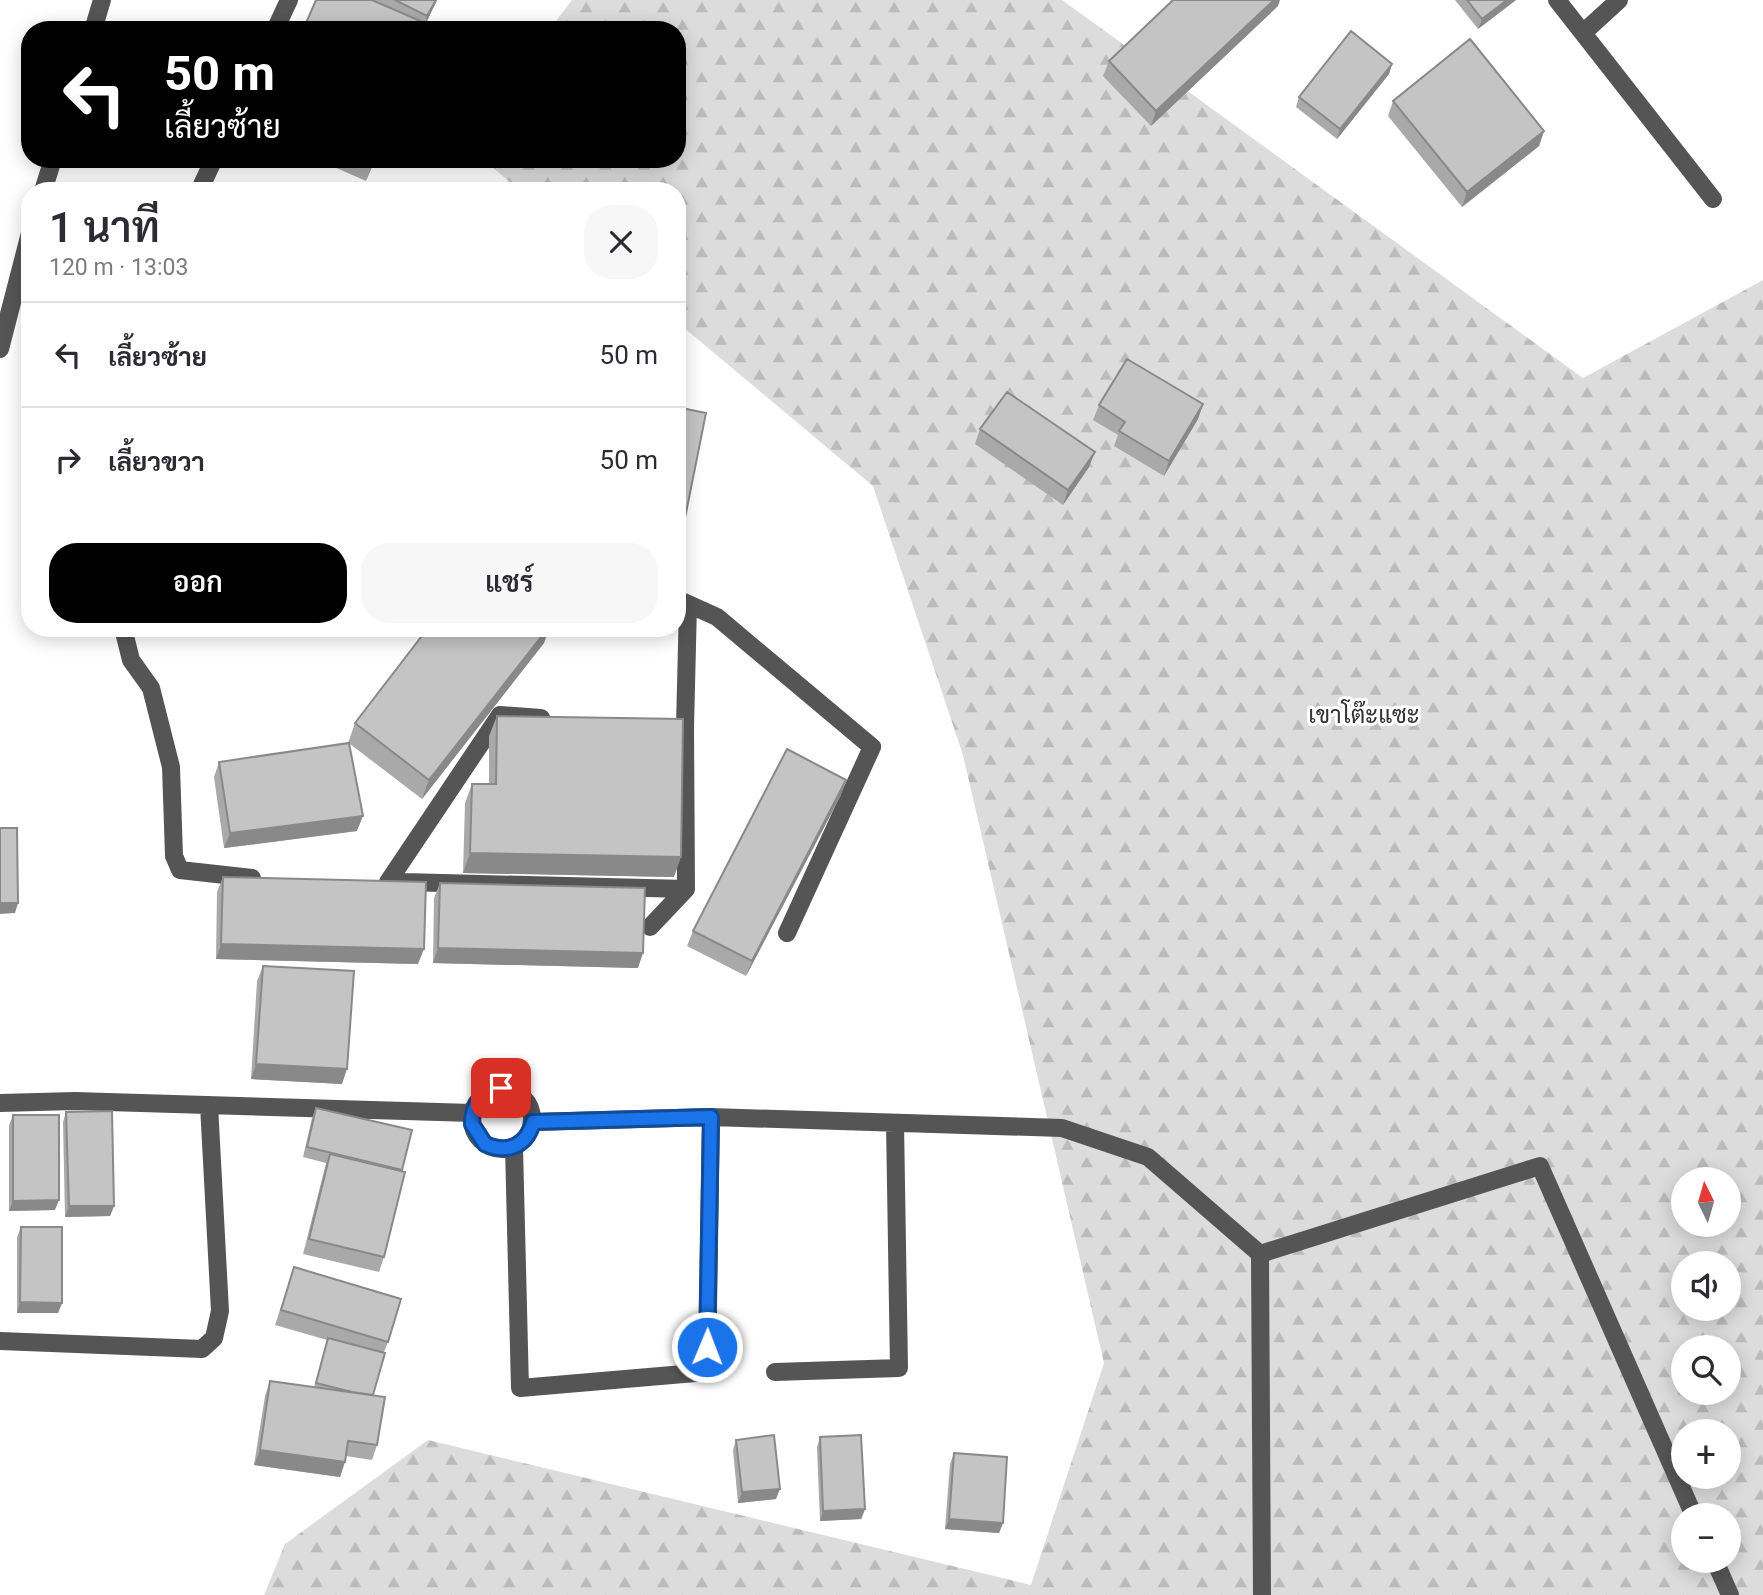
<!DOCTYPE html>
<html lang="th">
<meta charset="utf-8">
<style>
:root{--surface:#fff;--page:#f7f7f7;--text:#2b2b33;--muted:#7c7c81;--line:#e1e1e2;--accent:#000}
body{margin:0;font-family:Roboto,Sarabun,sans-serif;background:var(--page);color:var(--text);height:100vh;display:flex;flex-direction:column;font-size:26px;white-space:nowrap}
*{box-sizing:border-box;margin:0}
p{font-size:23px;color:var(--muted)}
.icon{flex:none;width:38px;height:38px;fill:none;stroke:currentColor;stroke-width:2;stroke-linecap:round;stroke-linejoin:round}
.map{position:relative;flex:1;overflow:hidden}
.panel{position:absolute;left:21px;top:182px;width:665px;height:455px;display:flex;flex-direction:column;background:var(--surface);border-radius:28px;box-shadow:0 4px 18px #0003}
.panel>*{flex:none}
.top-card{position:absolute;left:21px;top:21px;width:665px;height:147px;border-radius:28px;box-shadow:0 4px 18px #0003;background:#000;color:#fff;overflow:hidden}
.needle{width:46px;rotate:355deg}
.controls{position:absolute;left:1671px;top:1167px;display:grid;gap:14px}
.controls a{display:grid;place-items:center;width:70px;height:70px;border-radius:50%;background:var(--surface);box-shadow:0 4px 18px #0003;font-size:35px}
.pin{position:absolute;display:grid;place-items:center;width:60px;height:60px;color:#fff;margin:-30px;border-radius:14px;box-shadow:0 4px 10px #0006}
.me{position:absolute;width:77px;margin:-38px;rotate:1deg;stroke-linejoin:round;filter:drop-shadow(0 0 5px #0008)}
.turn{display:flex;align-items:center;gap:24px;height:147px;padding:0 28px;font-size:32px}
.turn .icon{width:91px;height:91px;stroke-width:2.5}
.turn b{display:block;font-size:49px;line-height:60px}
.round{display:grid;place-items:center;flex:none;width:74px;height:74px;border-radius:28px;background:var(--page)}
.overview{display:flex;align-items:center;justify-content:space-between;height:119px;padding:0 28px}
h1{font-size:42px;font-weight:600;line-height:52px}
.action{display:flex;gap:14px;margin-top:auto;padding:14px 28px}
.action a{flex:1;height:80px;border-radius:28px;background:var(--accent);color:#fff;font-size:28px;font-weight:600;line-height:80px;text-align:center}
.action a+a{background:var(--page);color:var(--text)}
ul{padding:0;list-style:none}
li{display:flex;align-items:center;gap:21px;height:105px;padding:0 28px;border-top:2px solid var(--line)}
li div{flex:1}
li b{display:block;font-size:26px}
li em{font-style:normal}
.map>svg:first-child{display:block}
</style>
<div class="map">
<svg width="1763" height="1595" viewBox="0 0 1763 1595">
<defs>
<pattern id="forest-firs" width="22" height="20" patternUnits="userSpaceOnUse" patternTransform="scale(1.75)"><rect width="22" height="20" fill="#dcdcdc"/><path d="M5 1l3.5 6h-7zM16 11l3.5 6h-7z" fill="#bbb"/></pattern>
</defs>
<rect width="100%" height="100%" fill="#fff"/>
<path fill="url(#forest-firs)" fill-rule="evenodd" d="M572,0H1062L1583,378L1763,280V1595H264L285,1544L428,1440L1031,1585L1104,1363L963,755L873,486L677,322V191H520L483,159H677V30H549ZM1684,1180H1729V1225H1684ZM1684,1264H1729V1309H1684ZM1684,1348H1729V1393H1684ZM1684,1432H1729V1477H1684ZM1684,1516H1729V1561H1684Z"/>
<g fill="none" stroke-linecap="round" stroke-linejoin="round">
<path stroke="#555" stroke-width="18" d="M1557,0L1713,199
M93,30L102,0
M275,30L289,0
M1584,32L1619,0
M43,191L53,159
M199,191L214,159
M0,349L30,233
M677,599L717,617L872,747L787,933
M123,628L131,660L151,688L171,767L174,856L180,870L252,878
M388,882L500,715L541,718
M403,882L686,889
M650,927L686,889L685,727L688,604
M472 1119a30 30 0 1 1 60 0a30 30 0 1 1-60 0Z
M0,1103L75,1101L472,1113
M533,1122L711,1117L1062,1128L1148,1157L1260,1254L1262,1595
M514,1147L520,1388L707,1372L711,1117
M1260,1254L1540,1166L1694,1516
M0,1341L202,1349L214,1338L220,1311L209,1105
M775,1372L899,1368L895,1123
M1715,1561L1730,1595"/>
</g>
<path fill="#a9a9a9" d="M316,0H437L426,23Z
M1455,0H1516L1478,29Z
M1278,6L1151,126L1103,76L1109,61Z
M1392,64L1389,74L1337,139L1296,107L1299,97Z
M1393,101L1544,131L1539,146L1462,207L1388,116Z
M316,159H375L366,181Z
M1203,404L1198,419L1164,476L1114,446L1118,435L1093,420L1099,405Z
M677,407L684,523L678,538H677Z
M980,429L1089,467L1063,505L975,444Z
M428,628H549L544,643L422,799L350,744L357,831L224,848L214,777L219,762L349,743H348L355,723Z
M588,628H601L599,633Z
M497,716L674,877L463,873L465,803L472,784H489V736Z
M841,795L746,976L687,946L693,931Z
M223,877L418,964L216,959L217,892Z
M440,883L638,968L433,963L434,898Z
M263,966L342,1084L251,1079L257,981Z
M316,1108L412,1130L402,1171L384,1257L379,1272L303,1254L326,1163L303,1157L312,1118Z
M66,1112L114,1206L110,1216L65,1217L63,1122Z
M13,1115L55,1210L9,1211V1125Z
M21,1227L62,1303L58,1313H17V1237Z
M294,1267L388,1342L384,1352L373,1395L377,1445L372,1460L346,1456L340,1477L254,1465L265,1396L270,1381L314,1387L327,1340L275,1325Z
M820,1437L865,1509L861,1519L820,1521L817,1447Z
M736,1440L776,1499L738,1503L733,1450Z
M954,1453L1003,1523L999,1533L945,1529L950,1464Z"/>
<path fill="#898989" d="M436,0H437L424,27L427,16Z
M1274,0H1280L1278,6L1151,126L1156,111Z
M1507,0H1516L1478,29L1482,19Z
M1392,64L1389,74L1337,139L1340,129Z
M1544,131L1539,146L1462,207L1467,192Z
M374,159H375L366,181L373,161Z
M1203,404L1198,419L1164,476L1169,461Z
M1095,452L1089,467L1063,505L1068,490Z
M548,628H549L544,643L422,799L429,780Z
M846,780L841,795L746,976L752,961Z
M363,816L357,831L224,848L230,833Z
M470,853L681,857L674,877L463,873Z
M0,903H18L15,913L0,914Z
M221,944L424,949L418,964L216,959Z
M438,948L643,953L638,968L433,963Z
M256,1064L347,1069L342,1084L251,1079Z
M59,1200L55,1210L9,1211L13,1201Z
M69,1206H114L110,1216L65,1217Z
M20,1302L62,1303L58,1313H17Z
M260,1450L345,1462L340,1477L254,1465Z
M780,1489L776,1499L738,1503L742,1492Z
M865,1509L861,1519L820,1521L823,1511Z
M949,1519L1003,1523L999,1533L945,1529Z"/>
<path fill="#c4c4c4" stroke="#898989" stroke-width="2" d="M316,0H372L432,26L431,30H303Z
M395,0H436L427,16Z
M1173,0H1274L1156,111L1109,61Z
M1467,0H1507L1482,19Z
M1351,31L1392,64L1340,129L1299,97Z
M1470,39L1544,131L1467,192L1393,101Z
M1127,359L1203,404L1169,461L1119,431L1125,422L1099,405Z
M1007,392L1095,452L1068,490L980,429Z
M677,407L706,413L684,523L677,522Z
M428,628H548L429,780L355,723Z
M497,716L683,719L681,857L470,853L472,784H496Z
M349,743L363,816L230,833L219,762Z
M787,749L846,780L752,961L693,931Z
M0,828H17L18,903H0Z
M223,877L426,882L424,949L221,944Z
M440,883L645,888L643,953L438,948Z
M263,966L354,971L347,1069L256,1064Z
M316,1108L412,1130L402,1170L307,1147Z
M112,1111L114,1206H69L66,1112Z
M13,1115H59V1200L13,1201Z
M330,1154L405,1172L384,1257L309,1239Z
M21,1227H62V1303L20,1302Z
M294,1267L401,1299L388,1342L281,1310Z
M328,1338L385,1353L373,1395L352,1392L316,1383Z
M270,1381L385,1397L377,1445L348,1441L345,1462L260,1450Z
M774,1435L780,1489L742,1492L736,1440Z
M861,1435L865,1509L823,1511L820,1437Z
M954,1453L1007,1457L1003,1523L949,1519Z"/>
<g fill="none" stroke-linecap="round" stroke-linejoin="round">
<defs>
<path id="route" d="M501,1088C482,1093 472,1103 472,1124L485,1144C507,1154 527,1146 533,1122L711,1117L707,1347"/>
</defs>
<use href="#route" stroke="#114b97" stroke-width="18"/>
<use href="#route" stroke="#1a73e8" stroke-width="12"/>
</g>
<g text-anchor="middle" stroke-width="6" stroke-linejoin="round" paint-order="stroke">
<g font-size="24" fill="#333" stroke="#fff">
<text x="1364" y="723">เขาโต๊ะแซะ</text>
</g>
</g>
</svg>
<div class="controls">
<a><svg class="needle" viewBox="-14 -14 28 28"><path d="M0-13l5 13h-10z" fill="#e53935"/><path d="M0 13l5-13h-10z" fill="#7c7c81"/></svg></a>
<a><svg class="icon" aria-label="sound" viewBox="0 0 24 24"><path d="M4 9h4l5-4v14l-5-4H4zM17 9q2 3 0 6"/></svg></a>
<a><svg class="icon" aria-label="search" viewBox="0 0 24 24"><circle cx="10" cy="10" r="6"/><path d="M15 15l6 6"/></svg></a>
<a>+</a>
<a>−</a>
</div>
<div class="pin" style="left:501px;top:1088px;background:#d93025"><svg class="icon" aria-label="arrive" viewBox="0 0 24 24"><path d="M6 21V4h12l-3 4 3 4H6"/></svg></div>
<svg class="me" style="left:707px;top:1347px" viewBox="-20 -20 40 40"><circle r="17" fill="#1a73e8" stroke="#fff" stroke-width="3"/><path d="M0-11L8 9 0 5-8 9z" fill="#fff"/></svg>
<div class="top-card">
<div class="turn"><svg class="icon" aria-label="left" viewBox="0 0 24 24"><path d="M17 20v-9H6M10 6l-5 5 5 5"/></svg><div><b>50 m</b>เลี้ยวซ้าย</div></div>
</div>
<section class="panel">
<div class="overview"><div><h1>1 นาที</h1><p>120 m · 13:03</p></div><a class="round"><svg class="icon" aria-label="close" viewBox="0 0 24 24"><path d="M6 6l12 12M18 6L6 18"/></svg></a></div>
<ul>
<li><svg class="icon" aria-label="left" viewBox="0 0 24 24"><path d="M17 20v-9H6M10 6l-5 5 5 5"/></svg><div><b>เลี้ยวซ้าย</b></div><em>50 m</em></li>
<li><svg class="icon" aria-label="right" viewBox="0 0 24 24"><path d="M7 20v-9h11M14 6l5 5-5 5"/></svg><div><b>เลี้ยวขวา</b></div><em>50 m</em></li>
</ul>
<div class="action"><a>ออก</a><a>แชร์</a></div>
</section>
</div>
